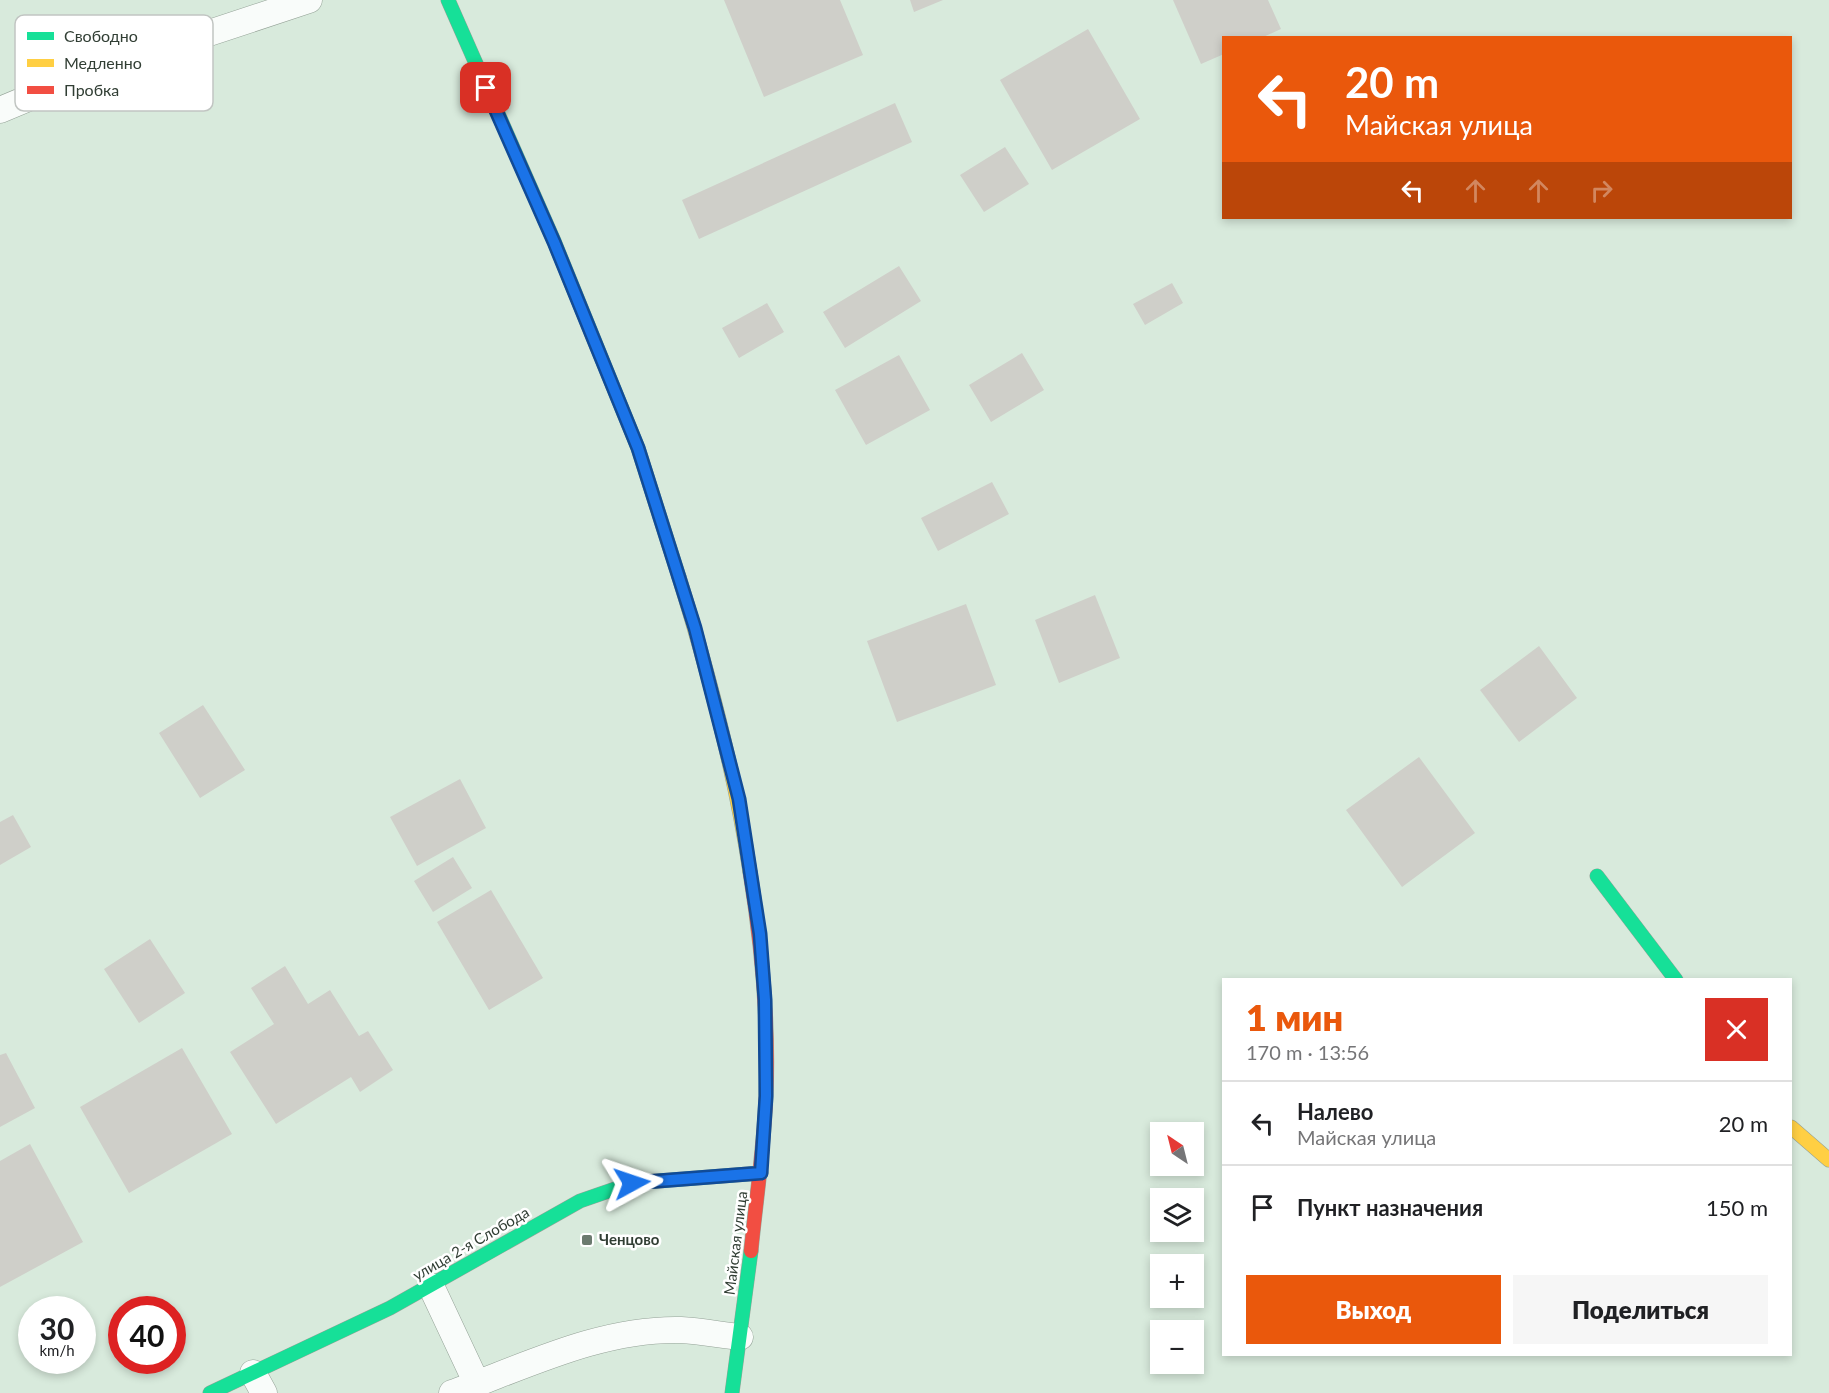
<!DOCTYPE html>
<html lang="ru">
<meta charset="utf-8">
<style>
:root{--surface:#fff;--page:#f6f6f6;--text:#202124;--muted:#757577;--line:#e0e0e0;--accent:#ea580c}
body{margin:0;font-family:Lato,sans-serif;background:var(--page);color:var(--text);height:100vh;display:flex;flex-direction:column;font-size:22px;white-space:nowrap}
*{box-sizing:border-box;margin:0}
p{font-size:20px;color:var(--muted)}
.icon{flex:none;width:33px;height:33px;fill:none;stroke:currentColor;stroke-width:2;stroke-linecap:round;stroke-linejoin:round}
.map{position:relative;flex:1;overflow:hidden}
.details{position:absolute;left:1222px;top:978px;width:570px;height:378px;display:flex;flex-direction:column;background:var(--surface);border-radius:0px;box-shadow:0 3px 9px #0003}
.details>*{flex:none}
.top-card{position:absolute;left:1222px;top:36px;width:570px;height:183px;border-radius:0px;box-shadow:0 3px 9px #0003;background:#ea580c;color:#fff;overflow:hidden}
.needle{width:39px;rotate:325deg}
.fabs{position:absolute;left:1150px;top:1122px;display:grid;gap:12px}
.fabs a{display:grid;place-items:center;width:54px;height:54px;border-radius:0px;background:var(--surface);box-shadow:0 3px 9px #0003;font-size:30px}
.speed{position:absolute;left:18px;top:1296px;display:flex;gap:12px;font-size:30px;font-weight:700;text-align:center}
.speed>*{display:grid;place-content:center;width:78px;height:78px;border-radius:50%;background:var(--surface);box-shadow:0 3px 9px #0003;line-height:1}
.speed small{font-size:15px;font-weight:400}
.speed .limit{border:9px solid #d22;background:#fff;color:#111}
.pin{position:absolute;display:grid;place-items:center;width:51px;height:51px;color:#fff;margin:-26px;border-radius:12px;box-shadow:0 3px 9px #0006}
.me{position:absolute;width:66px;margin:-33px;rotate:85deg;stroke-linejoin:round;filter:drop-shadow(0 0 4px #0008)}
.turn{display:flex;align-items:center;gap:21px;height:126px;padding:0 24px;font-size:27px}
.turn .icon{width:78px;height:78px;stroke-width:2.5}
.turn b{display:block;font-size:42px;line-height:51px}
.lanes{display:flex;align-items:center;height:57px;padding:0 24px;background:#0003;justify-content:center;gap:30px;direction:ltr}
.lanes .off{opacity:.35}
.round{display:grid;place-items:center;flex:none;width:63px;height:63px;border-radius:0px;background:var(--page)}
.summary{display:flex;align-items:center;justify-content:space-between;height:102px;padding:0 24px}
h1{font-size:36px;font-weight:800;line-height:45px;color:var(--accent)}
.action{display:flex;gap:12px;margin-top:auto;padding:12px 24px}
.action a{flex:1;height:69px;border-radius:0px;background:var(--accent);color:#fff;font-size:24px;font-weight:800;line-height:69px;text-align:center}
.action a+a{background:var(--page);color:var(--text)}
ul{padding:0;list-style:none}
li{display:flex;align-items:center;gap:18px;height:84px;padding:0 24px;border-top:2px solid var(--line)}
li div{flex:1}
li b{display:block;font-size:22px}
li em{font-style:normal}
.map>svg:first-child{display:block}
</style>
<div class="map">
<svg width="1829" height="1393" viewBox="0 0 1829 1393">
<rect width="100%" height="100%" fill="#d8eadc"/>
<path fill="#cfcfc9" d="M724,0H840L863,55L764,97Z
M910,0H943L914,12Z
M1173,0H1268L1281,29L1261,38H1224V54L1201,64Z
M1088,29L1140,119L1052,170L1000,80Z
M895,103L912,142L699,239L682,200Z
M1005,147L1029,184L984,212L960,175Z
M899,266L921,301L845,348L823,312Z
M1172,283L1183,303L1145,325L1133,304Z
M767,303L784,332L739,358L722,328Z
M1022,353L1044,390L991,422L969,385Z
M899,355L930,410L866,445L835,390Z
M992,482L1009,514L938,551L921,518Z
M1095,595L1120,658L1059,683L1035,620Z
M966,604L996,685L897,722L867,641Z
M1539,646L1577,698L1519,742L1480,690Z
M203,705L245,770L200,798L159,733Z
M1419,757L1475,833L1402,887L1346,810Z
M460,779L486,828L417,866L390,817Z
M13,815L31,847L0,865V822Z
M453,857L472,888L433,912L414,881Z
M491,890L543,978L489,1010L437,922Z
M150,939L185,993L139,1023L104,969Z
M285,966L308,1004L330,990L359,1036L368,1031L393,1070L360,1092L351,1077L276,1124L230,1052L274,1024L251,988Z
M182,1048L232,1134L129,1193L80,1107Z
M6,1053L35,1108L0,1127V1055Z
M30,1144L83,1242L0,1287V1161Z"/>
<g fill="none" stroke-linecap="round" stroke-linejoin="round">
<defs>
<path id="lane" d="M0,110L91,72L309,0
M431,1286L477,1384
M253,1373L264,1393
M452,1393C526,1366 601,1328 681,1330C700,1331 721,1335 740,1337"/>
<path id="fast" d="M448,0L554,241L638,448L679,577
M1597,876L1676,980
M210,1393L390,1308L580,1201L632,1183L761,1173
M732,1393L751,1251"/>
<path id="slow" d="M679,577C709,674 735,772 750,872
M1791,1127L1829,1160"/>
<path id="jam" d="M750,872C762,946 769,1021 766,1096C764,1148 756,1200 751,1251"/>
</defs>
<use href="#lane" stroke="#94a297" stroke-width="27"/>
<use href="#fast" stroke="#94a297" stroke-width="15"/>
<use href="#slow" stroke="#94a297" stroke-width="15"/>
<use href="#jam" stroke="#94a297" stroke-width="15"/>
<use href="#lane" stroke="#f9fcfa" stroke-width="26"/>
<use href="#fast" stroke="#16e098" stroke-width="14"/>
<use href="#slow" stroke="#ffcf43" stroke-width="14"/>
<use href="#jam" stroke="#f24e42" stroke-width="14"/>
</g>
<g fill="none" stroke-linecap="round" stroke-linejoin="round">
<defs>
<path id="route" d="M486,88L554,242L638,448L695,628L739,799L760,934L765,1000L766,1096L761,1173L632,1183"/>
</defs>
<use href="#route" stroke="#114b97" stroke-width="15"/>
<use href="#route" stroke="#1a73e8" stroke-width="10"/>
</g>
<rect fill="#6b7a6f" stroke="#fff" stroke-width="2" x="581" y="1234" width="12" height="12" rx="3"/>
<g text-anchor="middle" stroke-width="5" stroke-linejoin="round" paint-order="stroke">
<g font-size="15" font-weight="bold" fill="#313e34" stroke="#fff" text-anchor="start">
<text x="599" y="1245">Ченцово</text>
</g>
<g font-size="15" fill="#313e34" stroke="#fff">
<text transform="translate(736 1243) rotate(-83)" y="5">Майская улица</text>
<text transform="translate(471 1244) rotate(-30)" y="5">улица 2-я Слобода</text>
</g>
</g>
<rect x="15" y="15" width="198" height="96" rx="9" fill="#fff" stroke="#c1c5c2" stroke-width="1.5"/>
<rect x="27" y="32" width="27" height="8" fill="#16e098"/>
<rect x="27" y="59" width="27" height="8" fill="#ffcf43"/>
<rect x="27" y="86" width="27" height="8" fill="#f24e42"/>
<g font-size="16" fill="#313e34">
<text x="64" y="42">Свободно</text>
<text x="64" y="69">Медленно</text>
<text x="64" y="96">Пробка</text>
</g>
</svg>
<div class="fabs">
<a><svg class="needle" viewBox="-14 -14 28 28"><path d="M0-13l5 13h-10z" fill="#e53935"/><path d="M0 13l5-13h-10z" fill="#757577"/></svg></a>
<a><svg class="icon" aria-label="layers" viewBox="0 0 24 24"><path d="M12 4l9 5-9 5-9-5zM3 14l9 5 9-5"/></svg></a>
<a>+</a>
<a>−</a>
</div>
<div class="speed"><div>30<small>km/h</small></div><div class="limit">40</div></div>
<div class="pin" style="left:486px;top:88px;background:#d93025"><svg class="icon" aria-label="arrive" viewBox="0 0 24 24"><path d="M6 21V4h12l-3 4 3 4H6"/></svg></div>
<svg class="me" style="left:632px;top:1183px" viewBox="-20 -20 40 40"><path d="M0-17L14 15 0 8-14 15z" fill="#1a73e8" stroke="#fff" stroke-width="4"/></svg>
<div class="top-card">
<div class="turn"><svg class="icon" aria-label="left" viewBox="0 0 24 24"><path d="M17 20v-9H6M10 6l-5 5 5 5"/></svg><div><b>20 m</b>Майская улица</div></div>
<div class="lanes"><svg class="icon" aria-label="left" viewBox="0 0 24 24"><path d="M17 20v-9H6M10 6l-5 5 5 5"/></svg><svg class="icon off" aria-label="ahead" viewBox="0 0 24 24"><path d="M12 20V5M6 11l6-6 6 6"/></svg><svg class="icon off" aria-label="ahead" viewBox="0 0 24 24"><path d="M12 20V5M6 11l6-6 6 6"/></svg><svg class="icon off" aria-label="right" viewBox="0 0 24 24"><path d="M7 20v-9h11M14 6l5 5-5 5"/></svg></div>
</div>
<section class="details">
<div class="summary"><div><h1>1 мин</h1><p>170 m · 13:56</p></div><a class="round" style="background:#d93025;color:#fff"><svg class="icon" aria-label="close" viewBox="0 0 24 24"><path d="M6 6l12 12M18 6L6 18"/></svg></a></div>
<ul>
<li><svg class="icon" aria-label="left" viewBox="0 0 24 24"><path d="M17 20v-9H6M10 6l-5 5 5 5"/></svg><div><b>Налево</b><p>Майская улица</p></div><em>20 m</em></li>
<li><svg class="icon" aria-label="arrive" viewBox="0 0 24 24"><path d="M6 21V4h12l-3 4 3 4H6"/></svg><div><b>Пункт назначения</b></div><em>150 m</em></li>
</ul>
<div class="action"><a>Выход</a><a>Поделиться</a></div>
</section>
</div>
